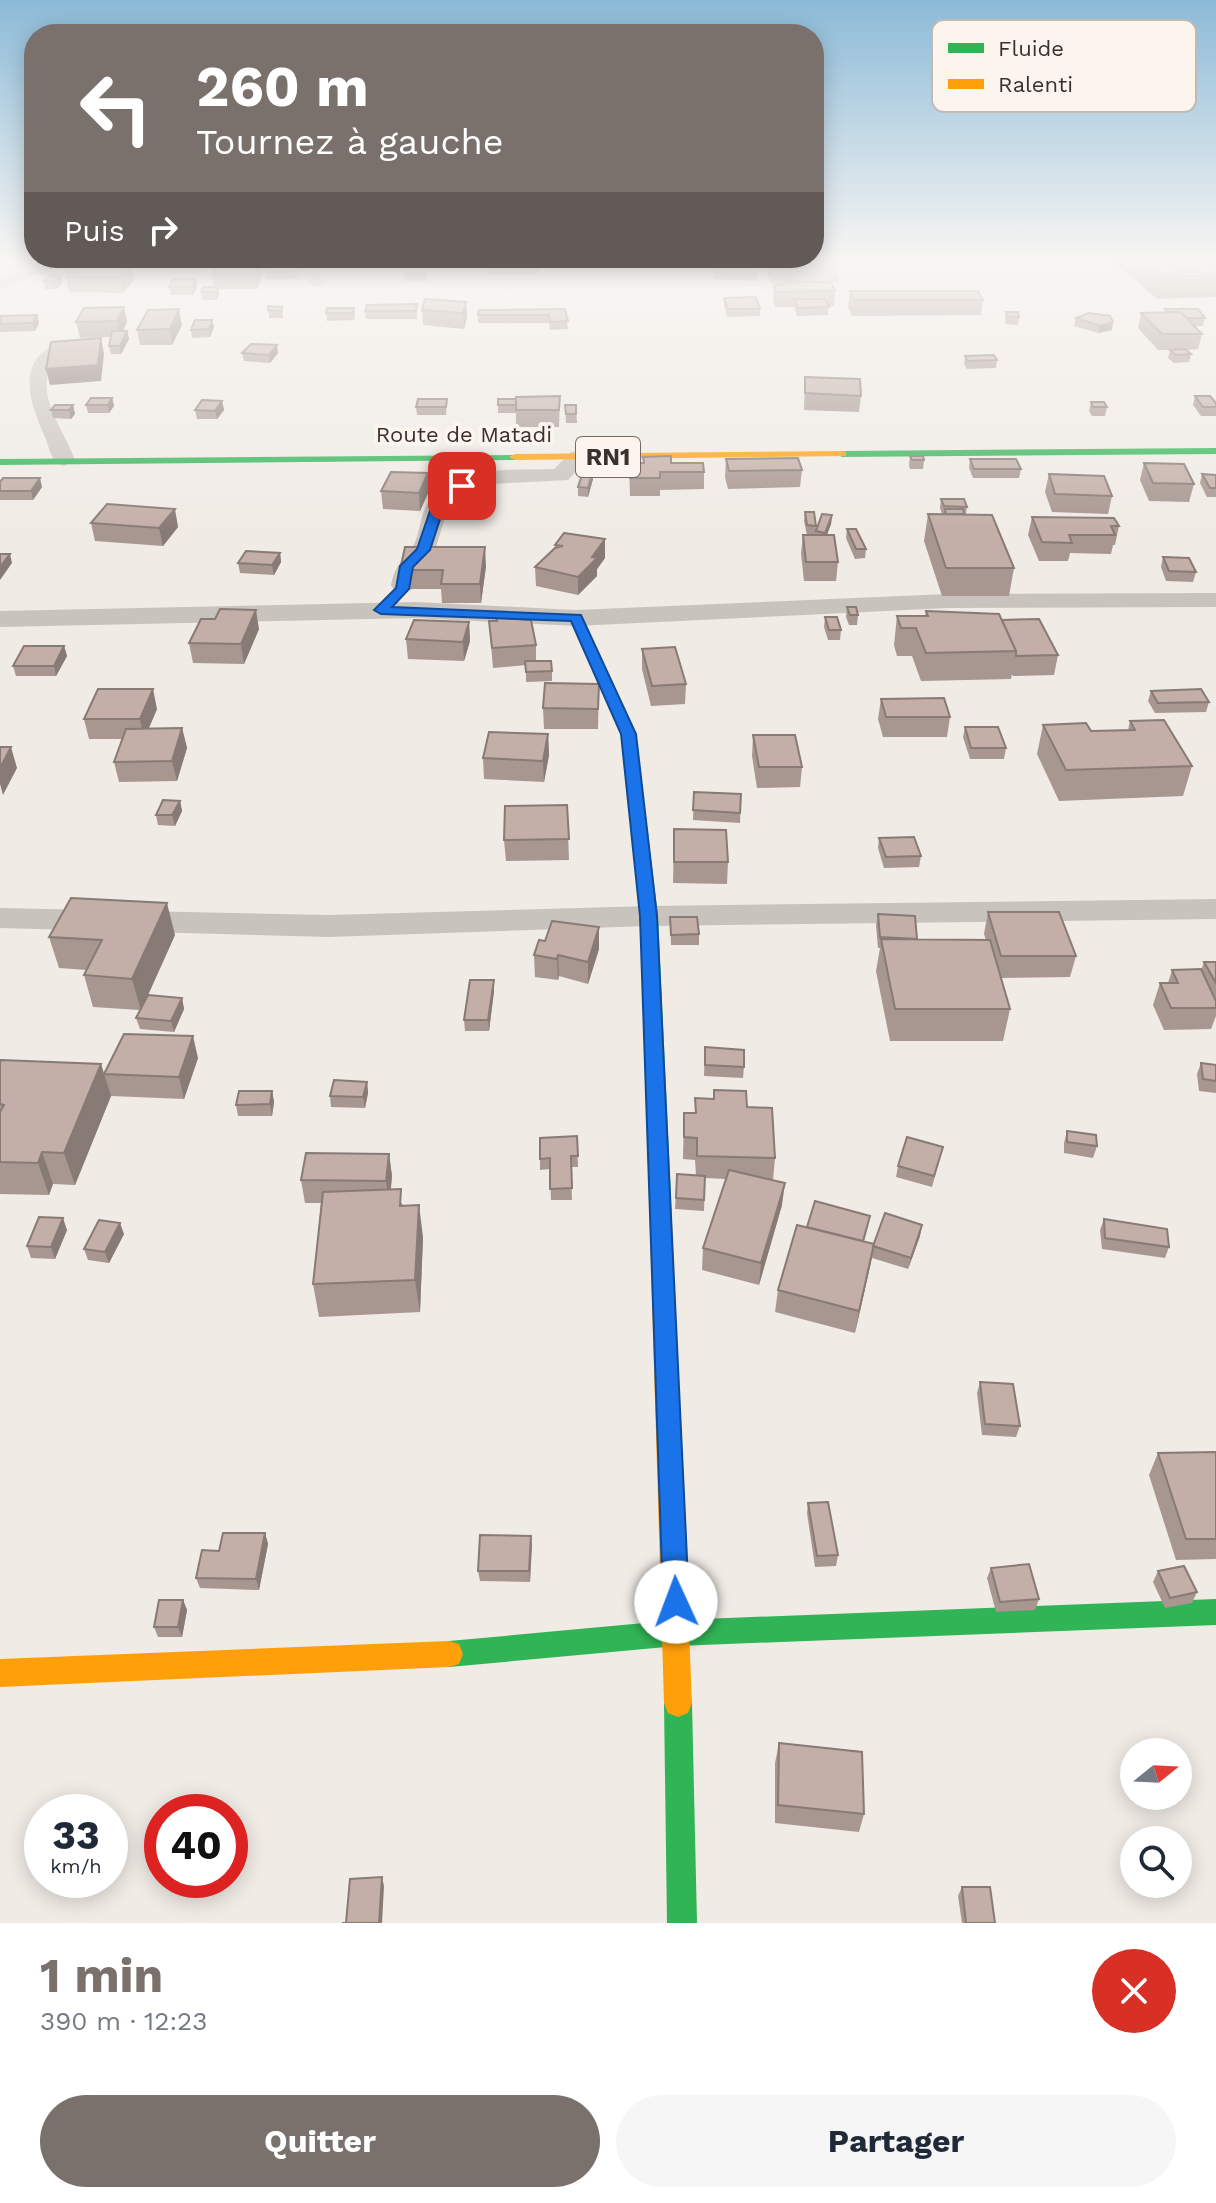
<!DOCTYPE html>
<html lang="fr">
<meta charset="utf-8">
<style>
:root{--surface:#fff;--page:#f6f6f7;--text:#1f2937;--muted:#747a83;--accent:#7a716c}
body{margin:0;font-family:"Work Sans",sans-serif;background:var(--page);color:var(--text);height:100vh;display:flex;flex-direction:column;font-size:30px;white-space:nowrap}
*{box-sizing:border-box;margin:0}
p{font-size:26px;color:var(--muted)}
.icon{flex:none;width:44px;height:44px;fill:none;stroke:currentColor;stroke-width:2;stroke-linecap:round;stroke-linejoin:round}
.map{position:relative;height:1923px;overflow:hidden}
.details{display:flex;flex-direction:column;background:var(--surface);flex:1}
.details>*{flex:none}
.top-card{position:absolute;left:24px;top:24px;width:800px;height:244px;border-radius:32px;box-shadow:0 4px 20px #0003;background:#7a716c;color:#fff;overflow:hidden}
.needle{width:52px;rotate:72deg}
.controls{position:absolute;left:1120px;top:1738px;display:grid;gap:16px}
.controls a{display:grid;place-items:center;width:72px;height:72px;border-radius:50%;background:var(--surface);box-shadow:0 4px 20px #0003;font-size:40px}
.speed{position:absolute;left:24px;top:1794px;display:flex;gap:16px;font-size:40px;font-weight:700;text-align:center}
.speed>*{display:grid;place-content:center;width:104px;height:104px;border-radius:50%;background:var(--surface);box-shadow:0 4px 20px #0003;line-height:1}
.speed small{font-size:20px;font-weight:400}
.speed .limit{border:12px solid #d22;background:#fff;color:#111}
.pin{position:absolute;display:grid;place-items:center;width:68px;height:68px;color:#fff;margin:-34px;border-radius:16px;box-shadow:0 4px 12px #0006}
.me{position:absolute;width:88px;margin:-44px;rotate:358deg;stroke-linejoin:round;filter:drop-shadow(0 0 6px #0008)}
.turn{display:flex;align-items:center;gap:28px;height:168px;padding:0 40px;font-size:36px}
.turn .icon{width:104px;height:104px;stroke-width:2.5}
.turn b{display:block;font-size:56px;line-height:68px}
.then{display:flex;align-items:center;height:76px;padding:0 40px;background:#0003;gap:16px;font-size:30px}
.round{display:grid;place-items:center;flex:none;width:84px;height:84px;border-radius:42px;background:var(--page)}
.headline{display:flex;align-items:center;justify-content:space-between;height:136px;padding:0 40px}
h1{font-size:48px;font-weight:700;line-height:60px;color:var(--accent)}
.button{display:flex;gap:16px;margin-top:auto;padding:16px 40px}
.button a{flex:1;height:92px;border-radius:48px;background:var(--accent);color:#fff;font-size:32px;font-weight:700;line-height:92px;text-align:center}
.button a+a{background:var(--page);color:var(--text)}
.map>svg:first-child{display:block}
</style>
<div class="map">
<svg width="1216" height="1923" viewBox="0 0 1216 1923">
<rect width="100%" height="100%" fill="#f0ebe5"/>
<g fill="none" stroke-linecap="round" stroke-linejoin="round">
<path fill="#c9c3be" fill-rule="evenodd" d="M45,262H67L0,290V279Z
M304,262H320L317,272L326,282L324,286H312L300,273Z
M69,340L78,346C71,355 55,360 50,370C36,396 67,436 75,460L64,466C51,463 50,449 45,437C28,399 13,354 69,340Z
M579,451L590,457L568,480L489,484L470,491L448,508L435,550L419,568L412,590H394L391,585C396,563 401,564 412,548C421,534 419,513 430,501C460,465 512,470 554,469L571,452Z
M1216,593V607L948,608L576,626L417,618L0,627V611L417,602L576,610L948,594Z
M1216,899V919L649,926L329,937L0,928V908L329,915L649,906Z"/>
<path fill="#30b455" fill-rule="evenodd" d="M1216,448V454L842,457L836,454L842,451Z
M519,455V459L515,460L0,465V459Z
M576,614L583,618L636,734L658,916L671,1198L667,1204L660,1206L653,1204L649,1198L640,916L622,734L569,618Z
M1216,1599V1625L677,1646L449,1667L439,1664L435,1654L439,1644L449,1641L677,1620Z
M678,1689L688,1693L692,1703L697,1923H667L664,1703L668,1693Z"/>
<path fill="#ff9f0a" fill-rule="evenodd" d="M842,451L846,452V456L515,460L509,457L515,454Z
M660,1190L667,1192L671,1198L692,1703L688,1713L678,1717L668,1713L664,1703L649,1198L653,1192Z
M449,1641L459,1644L463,1654L459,1664L449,1667L0,1687V1659Z"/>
</g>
<path fill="#a89690" d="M42,262L53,271L43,275L34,273L33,265Z
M203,262H261L263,275L257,289H218L219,295L216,300H202L201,292L214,287L212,274L216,266H204Z
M286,262H308L306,269H301L299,279H266L265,272L287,264Z
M372,262H425V266H428L427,281H405V267L372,266Z
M487,262H539V274H489Z
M693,262H756L758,266L757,281L715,279L712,265H695Z
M768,262H837L839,267L838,282H818L835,291L834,306H828V315L797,316L794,307H775L773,300L774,285L796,282L771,283L767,272Z
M1114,262H1216V265L1209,262L1216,268V297L1157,299Z
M78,264L134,280L123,293L69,292L66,277Z
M61,276L62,283L56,289H45L44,281Z
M196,279L197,287L193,295H171L169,287Z
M850,291L983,300L981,315L852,316L848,307Z
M724,298L760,309V316L727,317L724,305Z
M466,302L467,317L464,329L423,325L422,310Z
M417,304V319H366L365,311Z
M268,306L282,307L283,318H269Z
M124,307L127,322L123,331H127L129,339L121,354H111L109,346L111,337L80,338L76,322Z
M354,308L355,316L354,320L327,321L326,313Z
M565,309L568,329L550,330L549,323H478V315Z
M1165,309L1205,318L1203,326H1194L1202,334L1198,349L1186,350L1191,354L1189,362L1174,363L1168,358L1170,350H1158L1138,328L1141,313L1164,312Z
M1006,312L1019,317L1018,325L1006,324L1005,320Z
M37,315L39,323L35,331L0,332V318Z
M1110,316L1112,330L1098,333L1074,326L1076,318Z
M212,320L214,327L210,337L192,338L191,330Z
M182,325L172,345H140L137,330Z
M242,353H278L270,363L244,361Z
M965,356L997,360L996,368L967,369L964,364Z
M805,377L861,396L859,412L804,410Z
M560,396L559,427H516V413H498V405L516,399Z
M1195,396L1216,403V416H1201L1193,405Z
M112,398L114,406L109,413H88L86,405Z
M447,399L446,415H417L416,407Z
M222,401L224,410L217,419H197L195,410Z
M1091,402L1107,407L1105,416H1092L1089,411Z
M73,405L75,414L71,419L53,418L51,410Z
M565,405H576L577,423H566Z
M910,456L924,460L923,469H910L909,465Z
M726,459L802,470L800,487L728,489L725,477Z
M970,459L1021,469L1019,478H973L969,468Z
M629,463H671L704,472V489L660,490V496H630Z
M1144,463L1194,484L1189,502L1149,501L1140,480Z
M593,470V479L588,497L578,496V487Z
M1049,474L1112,496L1108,514L1052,512L1045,492Z
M1202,474L1216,475V497H1207L1200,483Z
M0,482L42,487L33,500H0Z
M381,491H429L420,511L383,509Z
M941,499L967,507L966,514L1014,568L1009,596H942L924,541L928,514H942L940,508Z
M805,512L816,526V531L832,515L831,524L827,535L838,562L836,581H804L801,553L803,535H807L804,521Z
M1032,517L1119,526L1115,545H1113L1111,554L1070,553L1068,561H1039L1028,535Z
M91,523L178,527L163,546L95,541Z
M847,529L866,549L865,558L855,559L846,538Z
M555,545L605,558L597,569V576L578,595L536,586L535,567L555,549Z
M280,553L281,562L274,575L240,573L238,563Z
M1163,557L1196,572L1193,582L1166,581L1161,567Z
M486,566L481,603H442L441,589H402L400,570Z
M847,607L858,615L857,625H849L846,617Z
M926,611L1002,620L1058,655L1054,675L1013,676L1012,674L1011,679L921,681L912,656H897L894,645L897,616H925Z
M825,617L841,630L840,640H828L824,627Z
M489,621L536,645V661L552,671V681L526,682V665L493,668Z
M469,622L470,641L464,661L408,659L406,639Z
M259,629L244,664L193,663L189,643Z
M64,646L67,656L56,676H16L13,666Z
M642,649L686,684L685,704L651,706L642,669Z
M599,684L598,729H544L543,708Z
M1151,691L1209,702L1206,712L1155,713L1148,701Z
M881,699L950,717L947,737H883L878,719Z
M157,709L149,728H182L187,748L177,781L119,782L114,762L123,739H89L84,719Z
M1130,721L1192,766L1183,796L1059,801L1037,754L1043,725L1091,731L1128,730Z
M965,727L1006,748L1004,759H970L963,737Z
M548,734L549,755L544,782L484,779L483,758Z
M753,735L802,767L800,787L757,788L752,756Z
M694,792L741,794L740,823L693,820Z
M180,801L182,811L175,826L158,825L156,815Z
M567,805L569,860L506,861L504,840Z
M674,829L728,862L727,884L673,883Z
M879,838L921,856L919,867L884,868L878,848Z
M988,912L1076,956L1070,977L1001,978L1010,1009L1003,1041H890L876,971L880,948H878L876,925L878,914L917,940H986L984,934Z
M670,917L699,934V945H671Z
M175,935L146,1000L182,998L184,1009L174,1032L140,1029L136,1018L140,1010L93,1007L84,975L87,970L59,968L49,937Z
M599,949L588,984L559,976L558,980L535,977L534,955Z
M1204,962H1216V1016L1211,1029L1164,1030L1153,1005L1160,983H1168L1172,970L1201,971Z
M494,991L489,1031H465L464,1020Z
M705,1047L744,1067L743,1078L704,1076Z
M198,1058L184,1099L111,1096L75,1185L53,1184L49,1195L0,1194V1063L101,1064L104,1074Z
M1201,1063L1216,1065V1093L1199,1091L1197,1074Z
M367,1082L368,1093L365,1108L331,1107L330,1096Z
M714,1090L747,1107L775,1158L773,1180L782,1205L759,1285L702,1270L703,1248L726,1179L705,1178L704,1211L675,1209L677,1174L696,1175L695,1160L683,1159L684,1113H695V1098L714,1099Z
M272,1091L274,1102L272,1116H238L236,1105Z
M1067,1131L1097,1146L1093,1158L1064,1153V1143Z
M577,1136L578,1167H571L572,1200H551L550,1169L540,1170V1159Z
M389,1154L392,1176L391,1189L403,1205L423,1237L420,1312L319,1317L313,1284L321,1203H305L301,1180Z
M940,1158L932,1187L896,1177L898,1166Z
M870,1216L864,1242L874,1244L920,1236L908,1269L872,1258L855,1333L775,1312L778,1290L807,1227Z
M1104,1219L1169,1247L1165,1258L1102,1249L1100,1230Z
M67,1230L55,1259L31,1258L27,1246Z
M124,1234L109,1263L88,1260L84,1249Z
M980,1382L1020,1426L1016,1437L982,1435L977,1393Z
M1216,1452V1559L1176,1560L1149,1475L1158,1453Z
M808,1503L838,1555L836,1566L815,1567L807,1513Z
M265,1533L268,1544L259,1590L200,1588L196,1578L219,1551Z
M531,1536L530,1582L480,1581L478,1571Z
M991,1568L1039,1599L1035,1610L996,1612L987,1578Z
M1158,1571L1197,1592L1192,1603L1165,1608L1153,1582Z
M183,1600L187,1610L182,1637H158L154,1627Z
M779,1743L864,1814L859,1832L775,1823V1763Z
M962,1887L995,1923H962L958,1896Z"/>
<path fill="#887a75" d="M261,262L263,275L257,289L255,274Z
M51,264L53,271L43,275L41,267Z
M131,265L134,280L123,293L120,278Z
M61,276L62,283L56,289L54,282Z
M196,279L197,287L193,295L192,287Z
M218,287L219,295L216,300L215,292Z
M466,302L467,317L464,329L463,313Z
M124,307L127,322L120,337L117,321Z
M179,309L182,325L172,345L170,329Z
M37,315L39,323L35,331L33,323Z
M212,320L214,327L210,337L209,329Z
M1113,322L1112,330L1098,333L1100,326Z
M127,331L129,339L121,354L120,346Z
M101,338L104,354L101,381L50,385L46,369Z
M277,345L278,353L270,363L269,355Z
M112,398L114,406L109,413L108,405Z
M222,401L224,410L217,419L215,411Z
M73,405L75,414L71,419L69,410Z
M593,470V479L588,497V488Z
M428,473L429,491L420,511L419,493Z
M40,478L42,487L33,500L31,491Z
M175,509L178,527L163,546L159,528Z
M832,515L831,524L824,542L825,533Z
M605,539V558L597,569V576L578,595V577Z
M485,547L486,566L481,603L480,584Z
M280,553L281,562L274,575L272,565Z
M10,554L12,563L0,580V567Z
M256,610L259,629L244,664L241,644Z
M469,622L470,641L464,661L463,642Z
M64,646L67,656L56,676L54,666Z
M153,689L157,709L144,739L140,719Z
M182,728L187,748L177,781L172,761Z
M548,734L549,755L544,782L543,761Z
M11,747L17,768L3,795L0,784V768Z
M180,801L182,811L175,826L172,815Z
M167,903L175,935L141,1010L132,979Z
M599,927V949L588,984V962Z
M558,955L559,976L558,980L557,959Z
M494,980V991L489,1031L488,1020Z
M182,998L184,1009L174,1032L171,1021Z
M193,1036L198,1058L184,1099L179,1077Z
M101,1064L111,1096L75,1185L64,1153Z
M367,1082L368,1093L365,1108L363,1097Z
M272,1091L274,1102L272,1116L270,1104Z
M42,1152L53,1184L49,1195L38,1163Z
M389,1154L392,1176L389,1203L386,1181Z
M785,1183L782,1205L759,1285L761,1263Z
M419,1205L423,1237L420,1312L415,1280Z
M63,1218L67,1230L55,1259L51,1247Z
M120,1223L124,1234L109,1263L105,1252Z
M922,1225L920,1236L908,1269L911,1258Z
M874,1244L870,1266L855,1333L859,1311Z
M265,1533L268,1544L259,1590L256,1579Z
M531,1536L532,1546L530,1582L529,1571Z
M183,1600L187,1610L182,1637L178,1627Z
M382,1877L384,1886L382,1923H379Z"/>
<path fill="#c3afa7" stroke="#887a75" stroke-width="2" d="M42,262L51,264L41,267L33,265Z
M218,262H260L255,274H212Z
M715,262H756L758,266L716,265Z
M770,262H837L839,267L772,268Z
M1144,262H1167L1180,272H1198L1185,262H1208L1216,268V275L1162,277Z
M78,264L131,265L120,278L66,277Z
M267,264H300L298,271L265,272Z
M405,266H428L427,273H404Z
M50,275L61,276L54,282L44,281Z
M173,279H196L192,287H169Z
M797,282H831L835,291L776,292L774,285Z
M203,287H218L215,292H201Z
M850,291H978L983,300H854Z
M756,297L760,309H728L724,298Z
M425,299L466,302L463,313L422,310Z
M794,299H825L829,307L798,308Z
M417,304L416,311H365L367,305Z
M268,306L282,307V311L268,310Z
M124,307L117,321L76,322L84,308Z
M327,308H354L353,313H326Z
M179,309L170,329L137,330L148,310Z
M565,309L568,321L550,322L549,315H478L479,310Z
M1165,309H1198L1205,318H1187L1181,312H1168Z
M1006,312H1018L1019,317L1007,316Z
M1181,312L1202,334H1162L1141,313Z
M1089,313L1110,316L1113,322L1100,326L1076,318Z
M37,315L33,323L0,324L1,316Z
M195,320H212L209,329L191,330Z
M112,331H127L120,346H109Z
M101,338L98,365L46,369L51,342Z
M251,344L277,345L269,355L242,353Z
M1185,349L1191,354L1176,355L1170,350Z
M994,355L997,360L968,361L965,356Z
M805,377L860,379L861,396L805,393Z
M560,396L559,410H516V397Z
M1195,396H1210L1216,403V407H1203Z
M91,398H112L108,405H86Z
M418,399H447L446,407H416Z
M498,399H516V405H498Z
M202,400L222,401L215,411L195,410Z
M1091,402H1104L1107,407H1093Z
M55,405H73L69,410H51Z
M565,405H576V414H566Z
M671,456V463H703L704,472H660V478H630L629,463H644L643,457Z
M910,456H923L924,460H912Z
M798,458L802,470L729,471L726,459Z
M970,459H1016L1021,469H974Z
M1144,463L1184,464L1194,484L1153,483Z
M584,469L593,470L588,488L578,487Z
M391,472L428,473L419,493L381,491Z
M1049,474L1104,476L1112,496L1055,494Z
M1202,474L1216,475V488H1210Z
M3,478H40L31,491H0V482Z
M941,499H964L967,507L944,506Z
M107,504L175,509L159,528L91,523Z
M945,509H963L964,514H946Z
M805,512H814L816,526L807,525Z
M822,514L832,515L825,533L816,531Z
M928,514L992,515L1014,568H946Z
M1032,517L1114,518L1119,526H1111L1115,535H1069L1072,543L1042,542Z
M847,529H856L866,549H856Z
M564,533L605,539L592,557L597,558L578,577L535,567L555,548L563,546L555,545Z
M803,535H834L838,562H806Z
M405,547H485L480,584H441L443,570H400Z
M246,551L280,553L272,565L238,563Z
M0,554H10L0,567Z
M1163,557L1189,558L1196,572L1169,571Z
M847,607H856L858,615H850Z
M220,609L256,610L241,644L189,643L201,619H215Z
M926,611L999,614L1016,651L926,653L916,628H901L897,616H928Z
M496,617L531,620L536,645L492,648L489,621H497Z
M825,617H837L841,630H829Z
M1039,619L1058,655L1016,656V651L1002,620Z
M414,620L469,622L463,642L406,639Z
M24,646H64L54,666H13Z
M675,647L686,684L652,686L642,649Z
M525,661H551L552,671L526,672Z
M545,683L599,684L598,709L543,708Z
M98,689H153L140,719H84Z
M1201,689L1209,702L1158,703L1151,691Z
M944,698L950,717H886L881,699Z
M1164,720L1192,766L1066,770L1043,725L1086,723L1091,731L1135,730L1130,721Z
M965,727H998L1006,748H971Z
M182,728L172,761L114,762L126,729Z
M489,732L548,734L543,761L483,758Z
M753,735H795L802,767H759Z
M0,747H11L0,768Z
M694,792L741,794L740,813L693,810Z
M163,800L180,801L172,815H156Z
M567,805L569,839L504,840L505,806Z
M674,829L726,830L728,862H674Z
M914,837L921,856L886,857L879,838Z
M71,898L167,903L132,979L84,975L102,940L49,937Z
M988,912H1059L1076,956H1001Z
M878,914L915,916L917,939L880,937Z
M670,917H697L699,934L671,935Z
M552,921L599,927L588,962L558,955L557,959L534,955L539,940L545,941Z
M881,939L990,940L1010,1009H895Z
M1204,962H1216V983Z
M1201,969L1216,1001V1008H1171L1160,983H1178L1172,970Z
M470,980H494L488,1020H464Z
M148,995L182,998L171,1021L136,1018Z
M124,1034L193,1036L179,1077L104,1074Z
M705,1047L744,1050V1067L705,1065Z
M1,1060L101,1064L64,1153L42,1152L38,1163L0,1162V1112L4,1105L0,1104V1063Z
M1201,1063L1216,1065V1081L1203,1079Z
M334,1080L367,1082L363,1097L330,1096Z
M714,1090L746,1091L747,1107L772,1108L775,1158L697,1156V1138L684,1137V1113H696L695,1098L714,1099Z
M239,1091H272L270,1104L236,1105Z
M1067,1131L1096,1135L1097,1146L1067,1142Z
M577,1136L578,1156H571L572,1188L550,1189V1158L540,1159V1138Z
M907,1137L943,1147L934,1176L898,1166Z
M306,1153L389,1154L386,1181L301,1180Z
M729,1170L785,1183L761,1263L703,1248Z
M677,1174L705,1176L704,1200L676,1198Z
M401,1189L400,1206L419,1205L415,1280L313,1284L323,1192Z
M815,1201L870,1216L863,1241L807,1227Z
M885,1213L922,1225L911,1258L873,1246Z
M39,1217L63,1218L51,1247L27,1246Z
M1104,1219L1167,1229L1169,1247L1105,1238Z
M99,1220L120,1223L105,1252L84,1249Z
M797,1225L874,1244L859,1311L778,1290Z
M980,1382L1013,1384L1020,1426L985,1424Z
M1216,1452V1539H1186L1158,1453Z
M828,1502L838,1555L817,1556L808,1503Z
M223,1533H265L256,1579L196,1578L202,1550L219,1551Z
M480,1535L531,1536L529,1571H478Z
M1029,1564L1039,1599L1000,1602L991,1568Z
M1184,1566L1197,1592L1170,1598L1158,1571Z
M159,1600H183L178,1627H154Z
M779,1743L862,1752L864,1814L778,1805Z
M382,1877L379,1923H342H346L350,1879Z
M962,1887H990L995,1923H966Z"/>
<linearGradient id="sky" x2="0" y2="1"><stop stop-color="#8bbad8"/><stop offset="0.49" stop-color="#f8f6f3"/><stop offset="1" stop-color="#f8f6f3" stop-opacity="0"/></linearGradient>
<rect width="1216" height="531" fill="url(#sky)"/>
<path fill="#1a73e8" stroke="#114b97" stroke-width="2" d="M462,482L468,486L444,507L430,550L413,567L409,589L392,607L581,615L636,734L657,916L689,1602L685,1611L676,1615L667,1611L663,1602L640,916L621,734L571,621L381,614L374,610L396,588L400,566L417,549L432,505Z"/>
<g text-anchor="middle" stroke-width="8" stroke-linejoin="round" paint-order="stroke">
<g font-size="22" fill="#3b302b" stroke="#fbf5ee">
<text x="464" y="442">Route de Matadi</text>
</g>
<rect fill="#fbf5ee" stroke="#756b66" stroke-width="2" x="576" y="437" width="64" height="40" rx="6"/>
<g font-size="24" font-weight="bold" fill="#3b302b">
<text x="608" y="465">RN1</text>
</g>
</g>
<rect x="932" y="20" width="264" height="92" rx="12" fill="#fbf5ee" stroke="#c1bab4" stroke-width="2"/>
<rect x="948" y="43" width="36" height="10" fill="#30b455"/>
<rect x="948" y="79" width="36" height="10" fill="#ff9f0a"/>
<g font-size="22" fill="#3b302b">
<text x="998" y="56">Fluide</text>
<text x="998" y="92">Ralenti</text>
</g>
</svg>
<div class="controls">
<a><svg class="needle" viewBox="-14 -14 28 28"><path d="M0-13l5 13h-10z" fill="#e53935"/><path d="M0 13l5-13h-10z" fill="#747a83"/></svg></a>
<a><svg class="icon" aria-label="search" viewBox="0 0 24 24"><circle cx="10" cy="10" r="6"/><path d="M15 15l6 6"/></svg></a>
</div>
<div class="speed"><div>33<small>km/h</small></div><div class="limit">40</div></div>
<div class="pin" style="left:462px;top:486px;background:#d93025"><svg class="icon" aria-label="arrive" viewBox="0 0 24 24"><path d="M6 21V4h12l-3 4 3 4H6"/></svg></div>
<svg class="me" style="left:676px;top:1602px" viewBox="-20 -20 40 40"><circle r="19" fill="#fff"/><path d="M0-13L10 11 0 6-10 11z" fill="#1a73e8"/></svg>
<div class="top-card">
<div class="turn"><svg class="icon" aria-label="left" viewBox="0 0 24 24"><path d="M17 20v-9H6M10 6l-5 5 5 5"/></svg><div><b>260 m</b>Tournez à gauche</div></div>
<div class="then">Puis<svg class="icon" aria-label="right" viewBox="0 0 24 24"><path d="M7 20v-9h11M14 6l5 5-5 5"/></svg></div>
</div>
</div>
<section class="details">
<div class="headline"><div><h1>1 min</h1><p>390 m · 12:23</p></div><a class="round" style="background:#d93025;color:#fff"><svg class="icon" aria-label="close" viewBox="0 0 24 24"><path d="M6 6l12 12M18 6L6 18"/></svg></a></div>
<div class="button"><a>Quitter</a><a>Partager</a></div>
</section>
